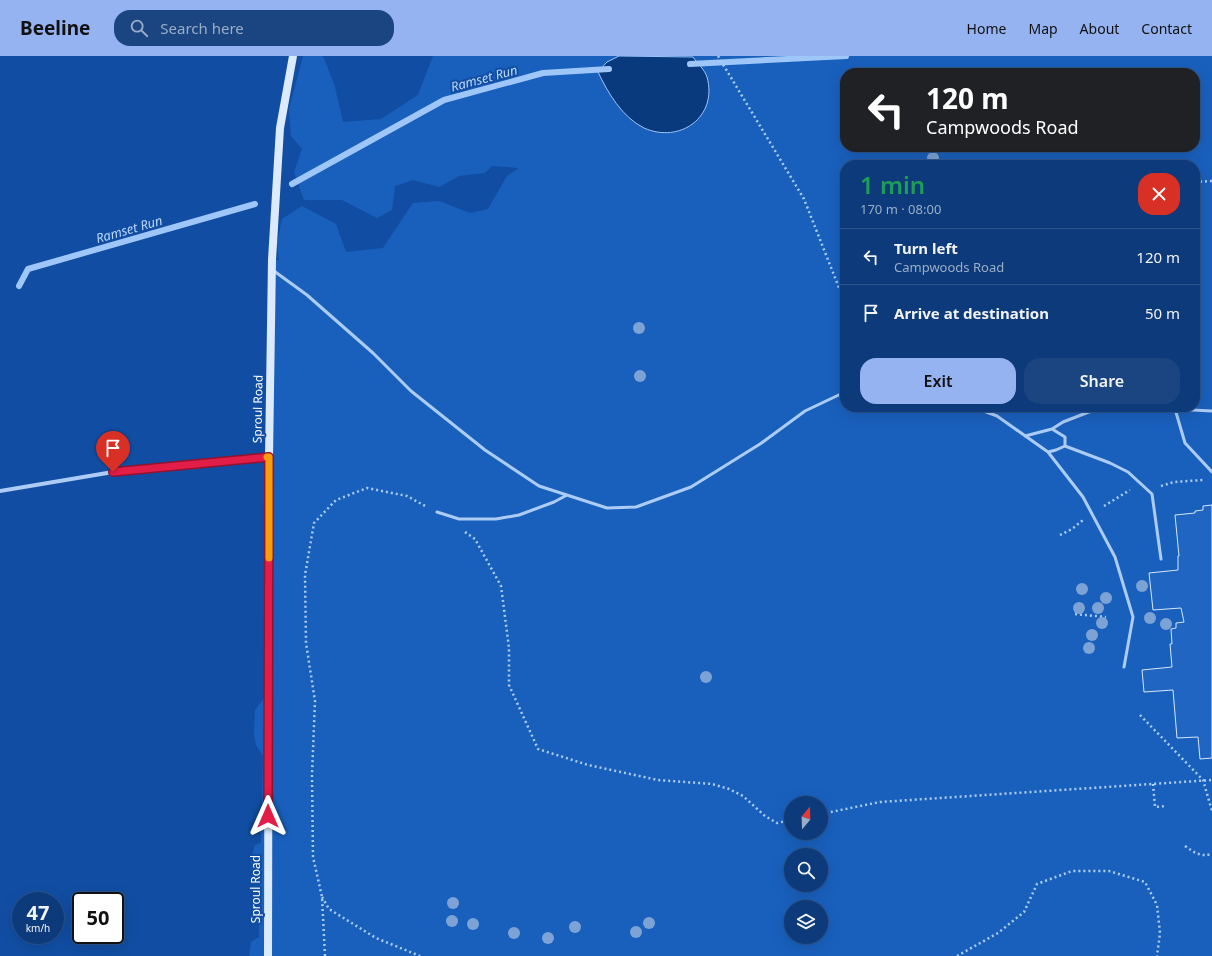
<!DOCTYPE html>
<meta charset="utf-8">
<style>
:root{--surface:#0d3a7a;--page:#1b4581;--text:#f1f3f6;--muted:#9aadc7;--line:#2d548b;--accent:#95b2f1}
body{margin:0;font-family:"Noto Sans",sans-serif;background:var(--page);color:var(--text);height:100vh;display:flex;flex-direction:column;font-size:15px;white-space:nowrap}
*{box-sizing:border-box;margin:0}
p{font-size:13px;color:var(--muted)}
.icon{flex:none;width:22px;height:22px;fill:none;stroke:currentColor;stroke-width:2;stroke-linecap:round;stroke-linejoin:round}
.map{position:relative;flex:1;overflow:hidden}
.details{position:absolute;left:840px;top:104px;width:360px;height:252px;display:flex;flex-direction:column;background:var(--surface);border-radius:16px;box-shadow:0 4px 16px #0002,0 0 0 1px var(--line)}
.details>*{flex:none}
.banner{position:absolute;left:840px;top:12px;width:360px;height:84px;border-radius:16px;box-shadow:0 4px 16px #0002,0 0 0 1px var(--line);background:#202124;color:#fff;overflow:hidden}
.needle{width:26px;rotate:19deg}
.tools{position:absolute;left:784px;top:740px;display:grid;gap:8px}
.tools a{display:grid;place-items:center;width:44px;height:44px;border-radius:50%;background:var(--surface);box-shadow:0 4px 16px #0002,0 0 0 1px var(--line);font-size:20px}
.speed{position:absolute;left:12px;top:836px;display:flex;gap:8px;font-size:20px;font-weight:700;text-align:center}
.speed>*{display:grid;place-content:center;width:52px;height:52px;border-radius:50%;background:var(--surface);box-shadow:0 4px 16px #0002,0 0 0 1px var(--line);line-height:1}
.speed small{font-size:10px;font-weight:400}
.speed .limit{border:2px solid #111;border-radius:6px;background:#fff;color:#111}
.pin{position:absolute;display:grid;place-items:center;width:34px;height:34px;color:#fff;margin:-41px -17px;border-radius:50% 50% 50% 0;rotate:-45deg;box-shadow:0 0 4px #0007}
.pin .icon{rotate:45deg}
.me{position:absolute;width:44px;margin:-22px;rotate:0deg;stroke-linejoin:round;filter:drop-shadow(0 0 3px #0008)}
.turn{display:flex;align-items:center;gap:14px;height:84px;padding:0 20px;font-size:18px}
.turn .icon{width:52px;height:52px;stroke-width:2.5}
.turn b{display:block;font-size:28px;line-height:34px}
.round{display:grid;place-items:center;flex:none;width:42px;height:42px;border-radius:16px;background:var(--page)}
.headline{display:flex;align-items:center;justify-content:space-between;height:68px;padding:0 20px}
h1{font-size:24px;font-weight:600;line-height:30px;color:#1e9e55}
.button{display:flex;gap:8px;margin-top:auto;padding:8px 20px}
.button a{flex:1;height:46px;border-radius:16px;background:var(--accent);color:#111;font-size:16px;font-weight:600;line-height:46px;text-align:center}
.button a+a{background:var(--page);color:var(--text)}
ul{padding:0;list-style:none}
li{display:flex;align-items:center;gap:12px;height:56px;padding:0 20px;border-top:1px solid var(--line)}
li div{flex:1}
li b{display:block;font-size:15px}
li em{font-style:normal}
header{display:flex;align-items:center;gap:24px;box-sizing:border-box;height:56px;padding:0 20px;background:var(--accent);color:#111}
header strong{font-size:19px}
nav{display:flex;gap:22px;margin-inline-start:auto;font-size:14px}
.search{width:280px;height:36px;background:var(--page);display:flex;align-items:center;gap:10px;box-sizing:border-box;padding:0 14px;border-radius:16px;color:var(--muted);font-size:15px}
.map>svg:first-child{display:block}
</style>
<header>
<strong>Beeline</strong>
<div class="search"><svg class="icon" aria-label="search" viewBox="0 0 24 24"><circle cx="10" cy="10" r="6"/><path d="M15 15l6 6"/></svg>Search here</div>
<nav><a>Home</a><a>Map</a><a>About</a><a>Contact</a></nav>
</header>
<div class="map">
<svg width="1212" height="900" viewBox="0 0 1212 900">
<rect width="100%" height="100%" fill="#114ea3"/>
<path fill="#1960bd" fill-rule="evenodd" d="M303,0H322L324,2L335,31L343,66L381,63L418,39L433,0H1212V900H249L251,886L259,881L260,822L251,813V802L255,789L261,787L263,700L256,689L254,678L255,654L264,642L272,204H279L277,187L282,163L302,150L336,168L346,196L383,192L413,147L439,145L470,157L488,153L507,120L519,112L492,110L485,117L459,120L439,131L413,124L395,130L392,154L377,162L342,144H304L294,116L302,93L291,80L289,53ZM845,17H1195V91H845ZM845,109H1195V351H845ZM791,747H821V777H791ZM791,799H821V829H791ZM791,851H821V881H791Z"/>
<path fill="#0a3a7e" stroke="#9ec6f8" d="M619,0L693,1C697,7 705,14 707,21C718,61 680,88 644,72C622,61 608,37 598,16L607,6Z"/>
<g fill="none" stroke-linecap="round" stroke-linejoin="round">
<path stroke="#9ec6f8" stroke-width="6" d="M690,8L846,0
M292,128L444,44L543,17L609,13
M19,230L28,213L255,148"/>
</g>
<path fill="#1f65c1" stroke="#d5e7fe" d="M1212,449V702L1200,703L1198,681L1177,682L1173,634L1144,636L1142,614L1172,611L1170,588H1172L1171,573L1176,572V567L1184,566L1181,552L1153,554L1149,517L1178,514V500H1179L1175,459L1195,457V455L1203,454V450Z"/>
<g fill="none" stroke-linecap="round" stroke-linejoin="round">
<path stroke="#acccf5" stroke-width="2.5" stroke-dasharray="2 3" stroke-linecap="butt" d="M718,0L804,143L845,247
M1195,126L1212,125
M1161,430L1174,426L1203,424
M1104,450L1130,434
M465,476L475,483L501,530L509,592V629L538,693L588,709L658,724L712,728L729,733L743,740L765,760L777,767L791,764
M1060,479L1072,473L1083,464
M1075,558L1106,561
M1140,659L1203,724L1212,755
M1153,728L1155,751L1166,750
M821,758L880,746L1212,724
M1185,790C1195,797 1200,801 1212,798
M322,841L329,853L376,882L420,900
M325,900L322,841L313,801L312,719L315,645L306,587L305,519L314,467L336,444L367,432L407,440L427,451
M957,900L998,877L1024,856L1037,828L1072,815H1109L1145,826L1157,849L1160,877L1157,900"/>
<path stroke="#acccf5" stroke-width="3" d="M274,215L307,239L373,297L411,335L485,394L539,430L607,452L636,451L691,431L760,388L805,355L845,336
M973,351L997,360L1048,396L1083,441L1115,501L1133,561L1124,611
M1133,351L1212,355
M1175,353L1185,387L1212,416
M1025,380L1052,373L1063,366L1094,354L1131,351
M1065,390L1110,407L1128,416L1152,438L1161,503
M1048,396L1056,394L1065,390V381L1052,373
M437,456L459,463H496L519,459L554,446L567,439"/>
<path stroke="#acccf5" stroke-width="4" d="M0,435L113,416L269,401"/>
<path stroke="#dceafe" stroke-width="8" d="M268,900L269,401L272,204L280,72L293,0"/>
</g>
<g fill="#7da2d5">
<circle cx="933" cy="102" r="6"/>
<circle cx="639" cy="272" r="6"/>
<circle cx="640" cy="320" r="6"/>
<circle cx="1142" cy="530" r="6"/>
<circle cx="1082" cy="533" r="6"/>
<circle cx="1106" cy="542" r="6"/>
<circle cx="1079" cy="552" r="6"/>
<circle cx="1098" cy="552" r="6"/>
<circle cx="1150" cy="562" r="6"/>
<circle cx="1102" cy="567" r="6"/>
<circle cx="1166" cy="568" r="6"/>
<circle cx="1092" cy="579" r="6"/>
<circle cx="1089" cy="592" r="6"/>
<circle cx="706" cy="621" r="6"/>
<circle cx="453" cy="847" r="6"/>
<circle cx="452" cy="865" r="6"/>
<circle cx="649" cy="867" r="6"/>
<circle cx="473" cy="868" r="6"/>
<circle cx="575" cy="871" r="6"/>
<circle cx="636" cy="876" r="6"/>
<circle cx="514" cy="877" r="6"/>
<circle cx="548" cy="882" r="6"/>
</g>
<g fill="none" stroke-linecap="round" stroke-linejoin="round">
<defs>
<path id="route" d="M113,416L269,401L268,760"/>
</defs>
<use href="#route" stroke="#92132f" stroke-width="10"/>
<use href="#route" stroke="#e11d48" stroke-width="7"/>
<path stroke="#f59e0b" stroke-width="7" d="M267,401H269V502"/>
</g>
<g text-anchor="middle" stroke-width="4" stroke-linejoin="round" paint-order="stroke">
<g font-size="12" fill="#fff" stroke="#114ea3">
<text transform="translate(258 353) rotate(-89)" y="4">Sproul Road</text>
<text transform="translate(256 833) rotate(-90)" y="4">Sproul Road</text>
</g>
<g font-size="13" font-style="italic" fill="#b9d6fb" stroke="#114ea3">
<text transform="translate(484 22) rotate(-15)" y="5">Ramset Run</text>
<text transform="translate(129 173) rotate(-16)" y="5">Ramset Run</text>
</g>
</g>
</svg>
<div class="tools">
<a><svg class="needle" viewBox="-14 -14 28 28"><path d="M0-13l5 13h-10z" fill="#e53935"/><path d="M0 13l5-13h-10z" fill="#9aadc7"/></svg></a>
<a><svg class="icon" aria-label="search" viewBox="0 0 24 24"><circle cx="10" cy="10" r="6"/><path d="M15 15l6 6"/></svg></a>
<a><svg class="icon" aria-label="layers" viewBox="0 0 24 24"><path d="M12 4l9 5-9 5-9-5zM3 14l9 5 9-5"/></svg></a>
</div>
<div class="speed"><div>47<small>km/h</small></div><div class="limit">50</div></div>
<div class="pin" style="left:113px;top:416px;background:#d93025"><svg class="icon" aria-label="arrive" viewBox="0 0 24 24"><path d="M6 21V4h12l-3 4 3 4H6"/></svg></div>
<svg class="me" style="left:268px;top:760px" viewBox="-20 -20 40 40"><path d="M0-17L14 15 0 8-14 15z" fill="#e11d48" stroke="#fff" stroke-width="4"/></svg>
<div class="banner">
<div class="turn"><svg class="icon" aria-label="left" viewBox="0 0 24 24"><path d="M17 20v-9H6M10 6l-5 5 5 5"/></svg><div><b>120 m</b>Campwoods Road</div></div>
</div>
<section class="details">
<div class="headline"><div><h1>1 min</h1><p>170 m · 08:00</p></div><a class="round" style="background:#d93025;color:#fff"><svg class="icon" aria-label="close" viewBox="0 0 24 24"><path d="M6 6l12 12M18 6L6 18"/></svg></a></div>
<ul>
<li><svg class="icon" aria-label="left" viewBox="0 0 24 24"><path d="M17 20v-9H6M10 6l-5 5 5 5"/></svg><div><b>Turn left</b><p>Campwoods Road</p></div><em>120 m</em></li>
<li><svg class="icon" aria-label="arrive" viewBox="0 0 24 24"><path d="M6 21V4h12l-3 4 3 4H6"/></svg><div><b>Arrive at destination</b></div><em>50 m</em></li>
</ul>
<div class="button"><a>Exit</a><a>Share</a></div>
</section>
</div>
